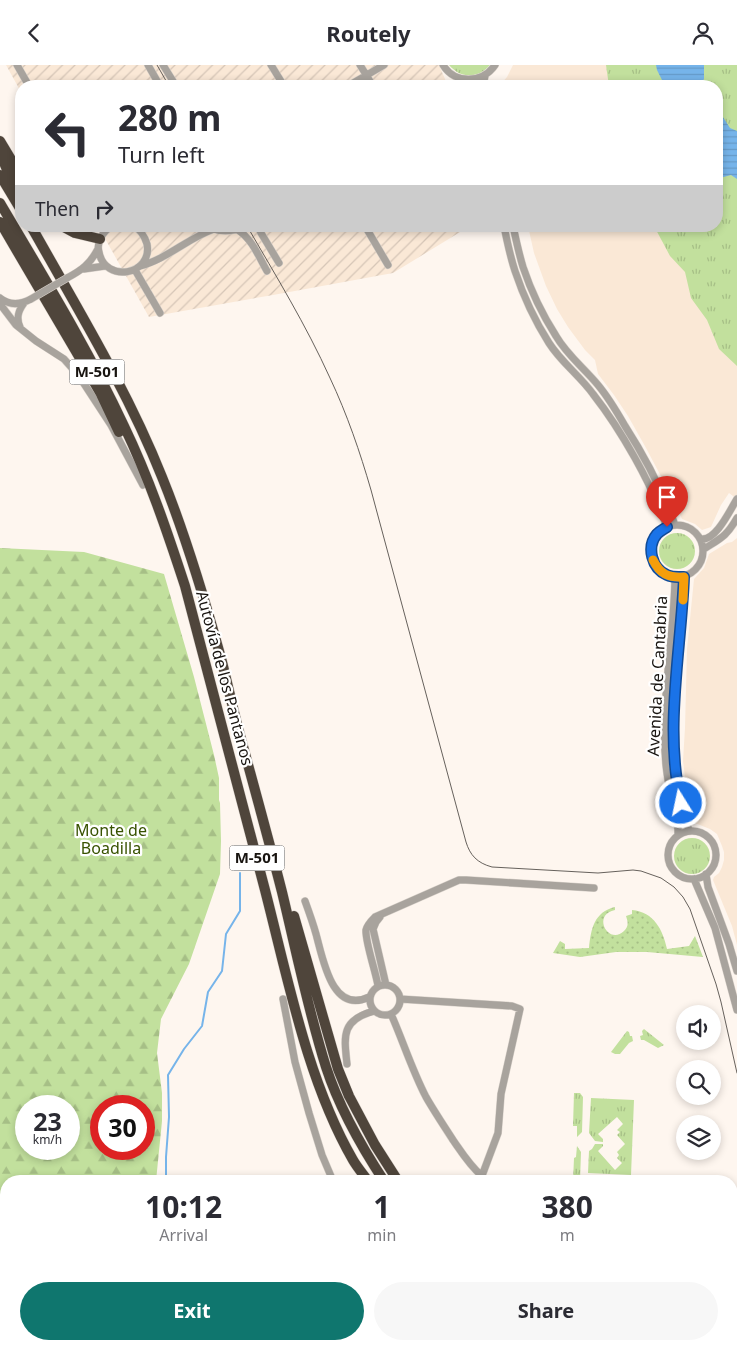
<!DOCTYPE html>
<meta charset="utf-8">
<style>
:root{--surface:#fff;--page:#f7f7f7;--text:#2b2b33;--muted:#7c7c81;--accent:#0f766e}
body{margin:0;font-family:"Noto Sans",sans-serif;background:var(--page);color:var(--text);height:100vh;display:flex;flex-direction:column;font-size:19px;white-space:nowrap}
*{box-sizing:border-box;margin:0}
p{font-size:16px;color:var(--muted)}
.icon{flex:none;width:28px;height:28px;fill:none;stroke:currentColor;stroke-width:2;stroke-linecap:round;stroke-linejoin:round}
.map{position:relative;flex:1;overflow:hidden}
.sheet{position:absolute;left:0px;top:1110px;width:738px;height:175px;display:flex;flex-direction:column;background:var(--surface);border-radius:20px 20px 0 0;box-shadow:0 2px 8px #0003}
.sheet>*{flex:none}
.top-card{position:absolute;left:15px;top:15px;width:708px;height:152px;border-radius:20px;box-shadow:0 2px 8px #0003;background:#fff;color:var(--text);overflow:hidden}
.fabs{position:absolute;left:676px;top:940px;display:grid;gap:10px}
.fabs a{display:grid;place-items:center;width:45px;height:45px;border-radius:50%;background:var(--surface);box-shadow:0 2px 8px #0003;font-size:25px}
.speed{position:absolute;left:15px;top:1030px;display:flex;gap:10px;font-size:25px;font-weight:700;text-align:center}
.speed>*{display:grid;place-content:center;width:65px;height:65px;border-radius:50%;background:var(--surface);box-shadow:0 2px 8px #0003;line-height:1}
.speed small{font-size:12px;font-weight:400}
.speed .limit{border:8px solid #d22;background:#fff;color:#111}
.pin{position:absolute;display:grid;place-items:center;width:42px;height:42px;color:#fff;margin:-51px -21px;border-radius:50% 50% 50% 0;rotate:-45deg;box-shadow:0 0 5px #0007}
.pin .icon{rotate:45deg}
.me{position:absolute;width:55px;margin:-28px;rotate:350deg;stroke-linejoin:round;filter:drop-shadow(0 0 4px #0008)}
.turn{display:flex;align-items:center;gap:18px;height:105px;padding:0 20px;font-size:22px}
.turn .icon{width:65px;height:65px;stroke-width:2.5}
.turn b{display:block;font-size:35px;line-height:42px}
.then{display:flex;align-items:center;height:48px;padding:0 20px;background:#0003;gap:10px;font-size:19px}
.eta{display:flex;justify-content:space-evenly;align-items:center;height:85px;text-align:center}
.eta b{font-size:30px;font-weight:700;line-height:35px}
.action{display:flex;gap:10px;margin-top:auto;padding:10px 20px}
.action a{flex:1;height:58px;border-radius:30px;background:var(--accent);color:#fff;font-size:20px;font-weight:700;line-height:58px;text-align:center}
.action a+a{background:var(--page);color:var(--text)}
header{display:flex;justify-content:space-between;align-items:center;height:65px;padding:0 20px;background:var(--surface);font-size:22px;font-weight:700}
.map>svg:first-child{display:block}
</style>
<header><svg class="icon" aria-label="back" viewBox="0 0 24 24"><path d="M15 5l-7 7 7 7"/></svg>Routely<svg class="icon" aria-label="person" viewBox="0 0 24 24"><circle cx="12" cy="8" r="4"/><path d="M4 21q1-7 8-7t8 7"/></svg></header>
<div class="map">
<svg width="737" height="1285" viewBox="0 0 737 1285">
<defs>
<pattern id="industrial-furrows" width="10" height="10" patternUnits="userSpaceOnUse" patternTransform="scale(1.25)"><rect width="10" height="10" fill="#fae8d6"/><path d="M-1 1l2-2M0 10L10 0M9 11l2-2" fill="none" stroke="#d6c6b7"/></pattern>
<pattern id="grass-tufts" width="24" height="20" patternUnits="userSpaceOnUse" patternTransform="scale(1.25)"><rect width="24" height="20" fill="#c2e09d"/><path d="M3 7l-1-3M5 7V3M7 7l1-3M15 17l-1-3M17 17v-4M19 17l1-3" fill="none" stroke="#a6bf86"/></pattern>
<pattern id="forest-firs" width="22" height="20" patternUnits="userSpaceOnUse" patternTransform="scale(1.25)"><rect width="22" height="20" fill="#c2e09d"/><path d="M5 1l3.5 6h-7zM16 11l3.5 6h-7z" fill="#a6bf86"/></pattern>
<pattern id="garden-dots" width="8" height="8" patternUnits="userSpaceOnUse" patternTransform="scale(1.25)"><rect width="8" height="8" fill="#c2e09d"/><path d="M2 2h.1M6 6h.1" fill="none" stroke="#a6bf86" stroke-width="1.8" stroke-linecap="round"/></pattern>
<pattern id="water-rules" width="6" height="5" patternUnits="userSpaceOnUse" patternTransform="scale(1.25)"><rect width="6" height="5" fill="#76b4ea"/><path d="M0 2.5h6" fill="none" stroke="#659ac8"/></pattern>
</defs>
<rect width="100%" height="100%" fill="#fef6ef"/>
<path fill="#fae8d6" d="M513,0H737V434L729,428L721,440L711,462L702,465L695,459L682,454L673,434L646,383L628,351L614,330L598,309L595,295L585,285L568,262L557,244L546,221L534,188L528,161H716V21H499L507,12Z
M737,473V880L732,861L713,815L714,812L719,808L722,802L724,795V787L722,781L717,769L710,764L695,758L693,755L687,728L683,696L685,663L687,584L694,514L704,503L709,489L727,478L732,477Z"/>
<path fill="url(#industrial-furrows)" d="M6,0H439L448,21H21V27Z
M98,161H470L393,208L273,230L149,252Z"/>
<path fill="url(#grass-tufts)" d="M449,0H490C478,14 461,14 449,0Z
M606,0H737V301L719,284L707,255L691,233L685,207L670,191L654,161H716V21H609Z
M659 486a18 18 0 1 1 36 0a18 18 0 1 1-36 0Z
M674 791a18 18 0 1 1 36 0a18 18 0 1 1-36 0Z
M644,964L664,980L658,983L644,975H641L640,971L643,970L642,966Z
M627,966L629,967L630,971H632L633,976L629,978L620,989H615L611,987Z
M574,1028H580L583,1032L582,1067L577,1072V1061H573Z
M591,1033L634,1035L631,1110L588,1108L589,1086L592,1084L595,1079H603V1081L598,1086L615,1105L622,1098L617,1093L619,1090L617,1087L625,1079L617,1070L620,1067L617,1065L623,1059L617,1052L598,1069L603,1074V1077L595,1076L589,1068Z
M577,1081L581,1087L580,1116H573L574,1093L576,1092Z"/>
<path fill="url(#forest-firs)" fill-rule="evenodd" d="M0,483L84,487L164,509L194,612L214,690L219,713V735L220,738L221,776L220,809L189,899L161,954L157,988L162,1028V1056L156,1116H6V1279H382L383,1285H0ZM26,1041H69V1084H26ZM101,1041H144V1084H101Z"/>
<path fill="url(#garden-dots)" d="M615,842V845C591,850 609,881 624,866C629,861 628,857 626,851L632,849V845C654,847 663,865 667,884L689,881L695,871L703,892L647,887H616L580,892L553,888L560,876L565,879V884L589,883C591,864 594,847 615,842Z"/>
<path fill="url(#water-rules)" d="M656,0H704V14L699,21H665L657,5Z
M716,48L721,49L730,63L737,66V114L731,110L716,114Z"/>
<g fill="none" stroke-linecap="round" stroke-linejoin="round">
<path stroke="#76b4ea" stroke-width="2" d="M166,1116V1092L169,1052L168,1010L184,984L202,961L208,927L222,906L226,869L240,846V808
M149,1285L150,1279"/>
<defs>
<path id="minor" d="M17,0L29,21
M148,0L160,21
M163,0L176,21
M271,0L284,21
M360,0L373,21
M443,0C455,20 483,18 495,0
M348,21L384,0
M457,21L465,15
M483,21L485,11
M111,161C102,168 96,176 99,187C105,219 153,210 147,179C145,172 140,164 133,161
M258,161L261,168L279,198
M365,161L388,200
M504,161C507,176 510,191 515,206C523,230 535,256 549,278C561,297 580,311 593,329C622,366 651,418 667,462
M513,161C516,175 519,189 523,202C531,226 542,249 556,271C567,290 584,303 598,320C608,332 617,347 625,361C645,392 662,425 675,460
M211,163C223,168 235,166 247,161
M238,165C252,174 259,192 267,206
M140,201C167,194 188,173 214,164
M84,204L105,201
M135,205L160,248
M67,213C82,205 90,199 98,184
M0,233C10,241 20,240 31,234
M0,239L16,260L36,276L64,294L79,311L111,360L143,420
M20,262C16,253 18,246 24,238
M651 486a26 26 0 1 1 52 0a26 26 0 1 1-52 0Z
M701,474C716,476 730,445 737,434
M704,484C721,473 726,472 737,453
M684,512C681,597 661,684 689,766
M675,513C674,574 660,639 666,700C668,721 674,743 678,764V770
M668 790a24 24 0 1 1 48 0a24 24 0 1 1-48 0Z
M706,809L708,822L729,879L737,906
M694,814L715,863L737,945
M305,836C309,847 313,858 316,869C323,894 332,950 369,932
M380,852L376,857L373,864L386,920
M370 935a15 15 0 1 1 30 0a15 15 0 1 1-30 0Z
M378,921C376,907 365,877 366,865C367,860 371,856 375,852L459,815H466L594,823
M283,934L295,997L309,1048L322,1090L333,1116
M400,934L512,941L520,944L501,1029L498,1068L480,1116
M391,949C403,976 412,1005 426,1032C434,1046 444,1061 453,1075C462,1088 470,1101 482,1111
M347,999C344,971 341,955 374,946
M397,1279L398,1285
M421,1279L428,1282L433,1281L435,1279
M684,1285L695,1279
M714,1285L725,1279"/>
<path id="highway" d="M0,76L21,111
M0,88L21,138
M0,110L21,145
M0,138C43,211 88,284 124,361C149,413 167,466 185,521C212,622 239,723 265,825C288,914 307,1015 353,1095C357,1102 363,1109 368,1116
M0,157L101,329L119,367
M31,161C77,243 127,324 162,412C186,471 204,532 221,593C227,616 232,640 238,663C253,718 268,772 282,827C296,885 308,945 326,1002C339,1042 361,1081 384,1116
M62,161L75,168L100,174
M294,851L338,1004L349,1031L375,1080L398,1116
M731,1257L737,1254
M535,1279L543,1285
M558,1279L566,1285
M573,1279L582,1285
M625,1279L649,1282L674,1279
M409,1285V1279
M726,1285L737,1275"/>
</defs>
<use href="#minor" stroke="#d9d2cb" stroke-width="8"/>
<use href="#highway" stroke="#d9d2cb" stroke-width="11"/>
<use href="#minor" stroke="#a8a39d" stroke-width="7"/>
<use href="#highway" stroke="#4f453b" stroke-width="10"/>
<path stroke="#66615c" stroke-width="1" d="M157,0L169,21
M247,161C276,211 306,260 330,313C347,349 360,387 371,425L466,777C470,790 477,798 492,802L598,808L633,805L641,806L661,813L674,822L683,832L690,844L716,919L721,937L737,1008"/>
<defs>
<path id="minor-bridge" d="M31,234L67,213"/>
</defs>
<use href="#minor-bridge" stroke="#d9d2cb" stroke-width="8" stroke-linecap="butt"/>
<use href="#minor-bridge" stroke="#a8a39d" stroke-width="7"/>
</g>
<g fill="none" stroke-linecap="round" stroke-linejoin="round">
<defs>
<path id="route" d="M667,462C664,464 660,466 657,469C646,482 652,504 667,510C673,513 678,512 684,512C681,586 664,665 681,738"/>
</defs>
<use href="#route" stroke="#114b97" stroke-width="12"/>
<use href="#route" stroke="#1a73e8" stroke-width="9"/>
<path stroke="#f59e0b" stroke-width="9" d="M653,495C660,509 668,513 684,512L683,535"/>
</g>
<g text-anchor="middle" stroke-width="4.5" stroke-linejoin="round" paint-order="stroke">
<g fill="#fff" stroke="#5d5a58" stroke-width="1">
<rect x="69.5" y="294.5" width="55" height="25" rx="4"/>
<rect x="229.5" y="780.5" width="55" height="25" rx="4"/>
</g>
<g font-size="15" font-weight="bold" fill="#181410">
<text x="97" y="312">M-501</text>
<text x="257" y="798">M-501</text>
</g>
<g font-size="16" fill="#181410" stroke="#fff">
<text transform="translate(657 611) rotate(-87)" y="6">Avenida de Cantabria</text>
<text transform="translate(225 613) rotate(75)" y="6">Autovía de los Pantanos</text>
</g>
<g font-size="16" fill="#385200" stroke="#fff">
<text x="111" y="771">Monte de<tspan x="111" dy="18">Boadilla</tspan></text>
</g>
</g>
</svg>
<div class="fabs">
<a><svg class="icon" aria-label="sound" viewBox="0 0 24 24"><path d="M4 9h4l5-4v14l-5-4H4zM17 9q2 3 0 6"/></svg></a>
<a><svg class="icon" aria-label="search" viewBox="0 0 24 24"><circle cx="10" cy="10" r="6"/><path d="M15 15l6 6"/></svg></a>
<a><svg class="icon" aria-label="layers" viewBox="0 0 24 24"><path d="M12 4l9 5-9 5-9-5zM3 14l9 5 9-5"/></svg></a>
</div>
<div class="speed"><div>23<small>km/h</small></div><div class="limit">30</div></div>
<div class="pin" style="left:667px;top:462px;background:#d93025"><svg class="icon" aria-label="arrive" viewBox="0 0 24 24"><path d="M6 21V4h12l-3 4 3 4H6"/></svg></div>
<svg class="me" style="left:681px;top:738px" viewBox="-20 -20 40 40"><circle r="17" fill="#1a73e8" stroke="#fff" stroke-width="3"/><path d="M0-11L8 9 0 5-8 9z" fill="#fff"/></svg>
<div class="top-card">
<div class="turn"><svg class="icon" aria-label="left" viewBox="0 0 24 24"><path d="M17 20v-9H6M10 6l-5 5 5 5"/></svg><div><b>280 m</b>Turn left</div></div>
<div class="then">Then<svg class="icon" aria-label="right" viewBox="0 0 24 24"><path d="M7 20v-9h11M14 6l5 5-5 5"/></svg></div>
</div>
<section class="sheet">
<div class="eta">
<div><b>10:12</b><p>Arrival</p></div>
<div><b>1</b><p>min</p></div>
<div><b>380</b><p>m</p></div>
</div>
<div class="action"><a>Exit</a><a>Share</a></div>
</section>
</div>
